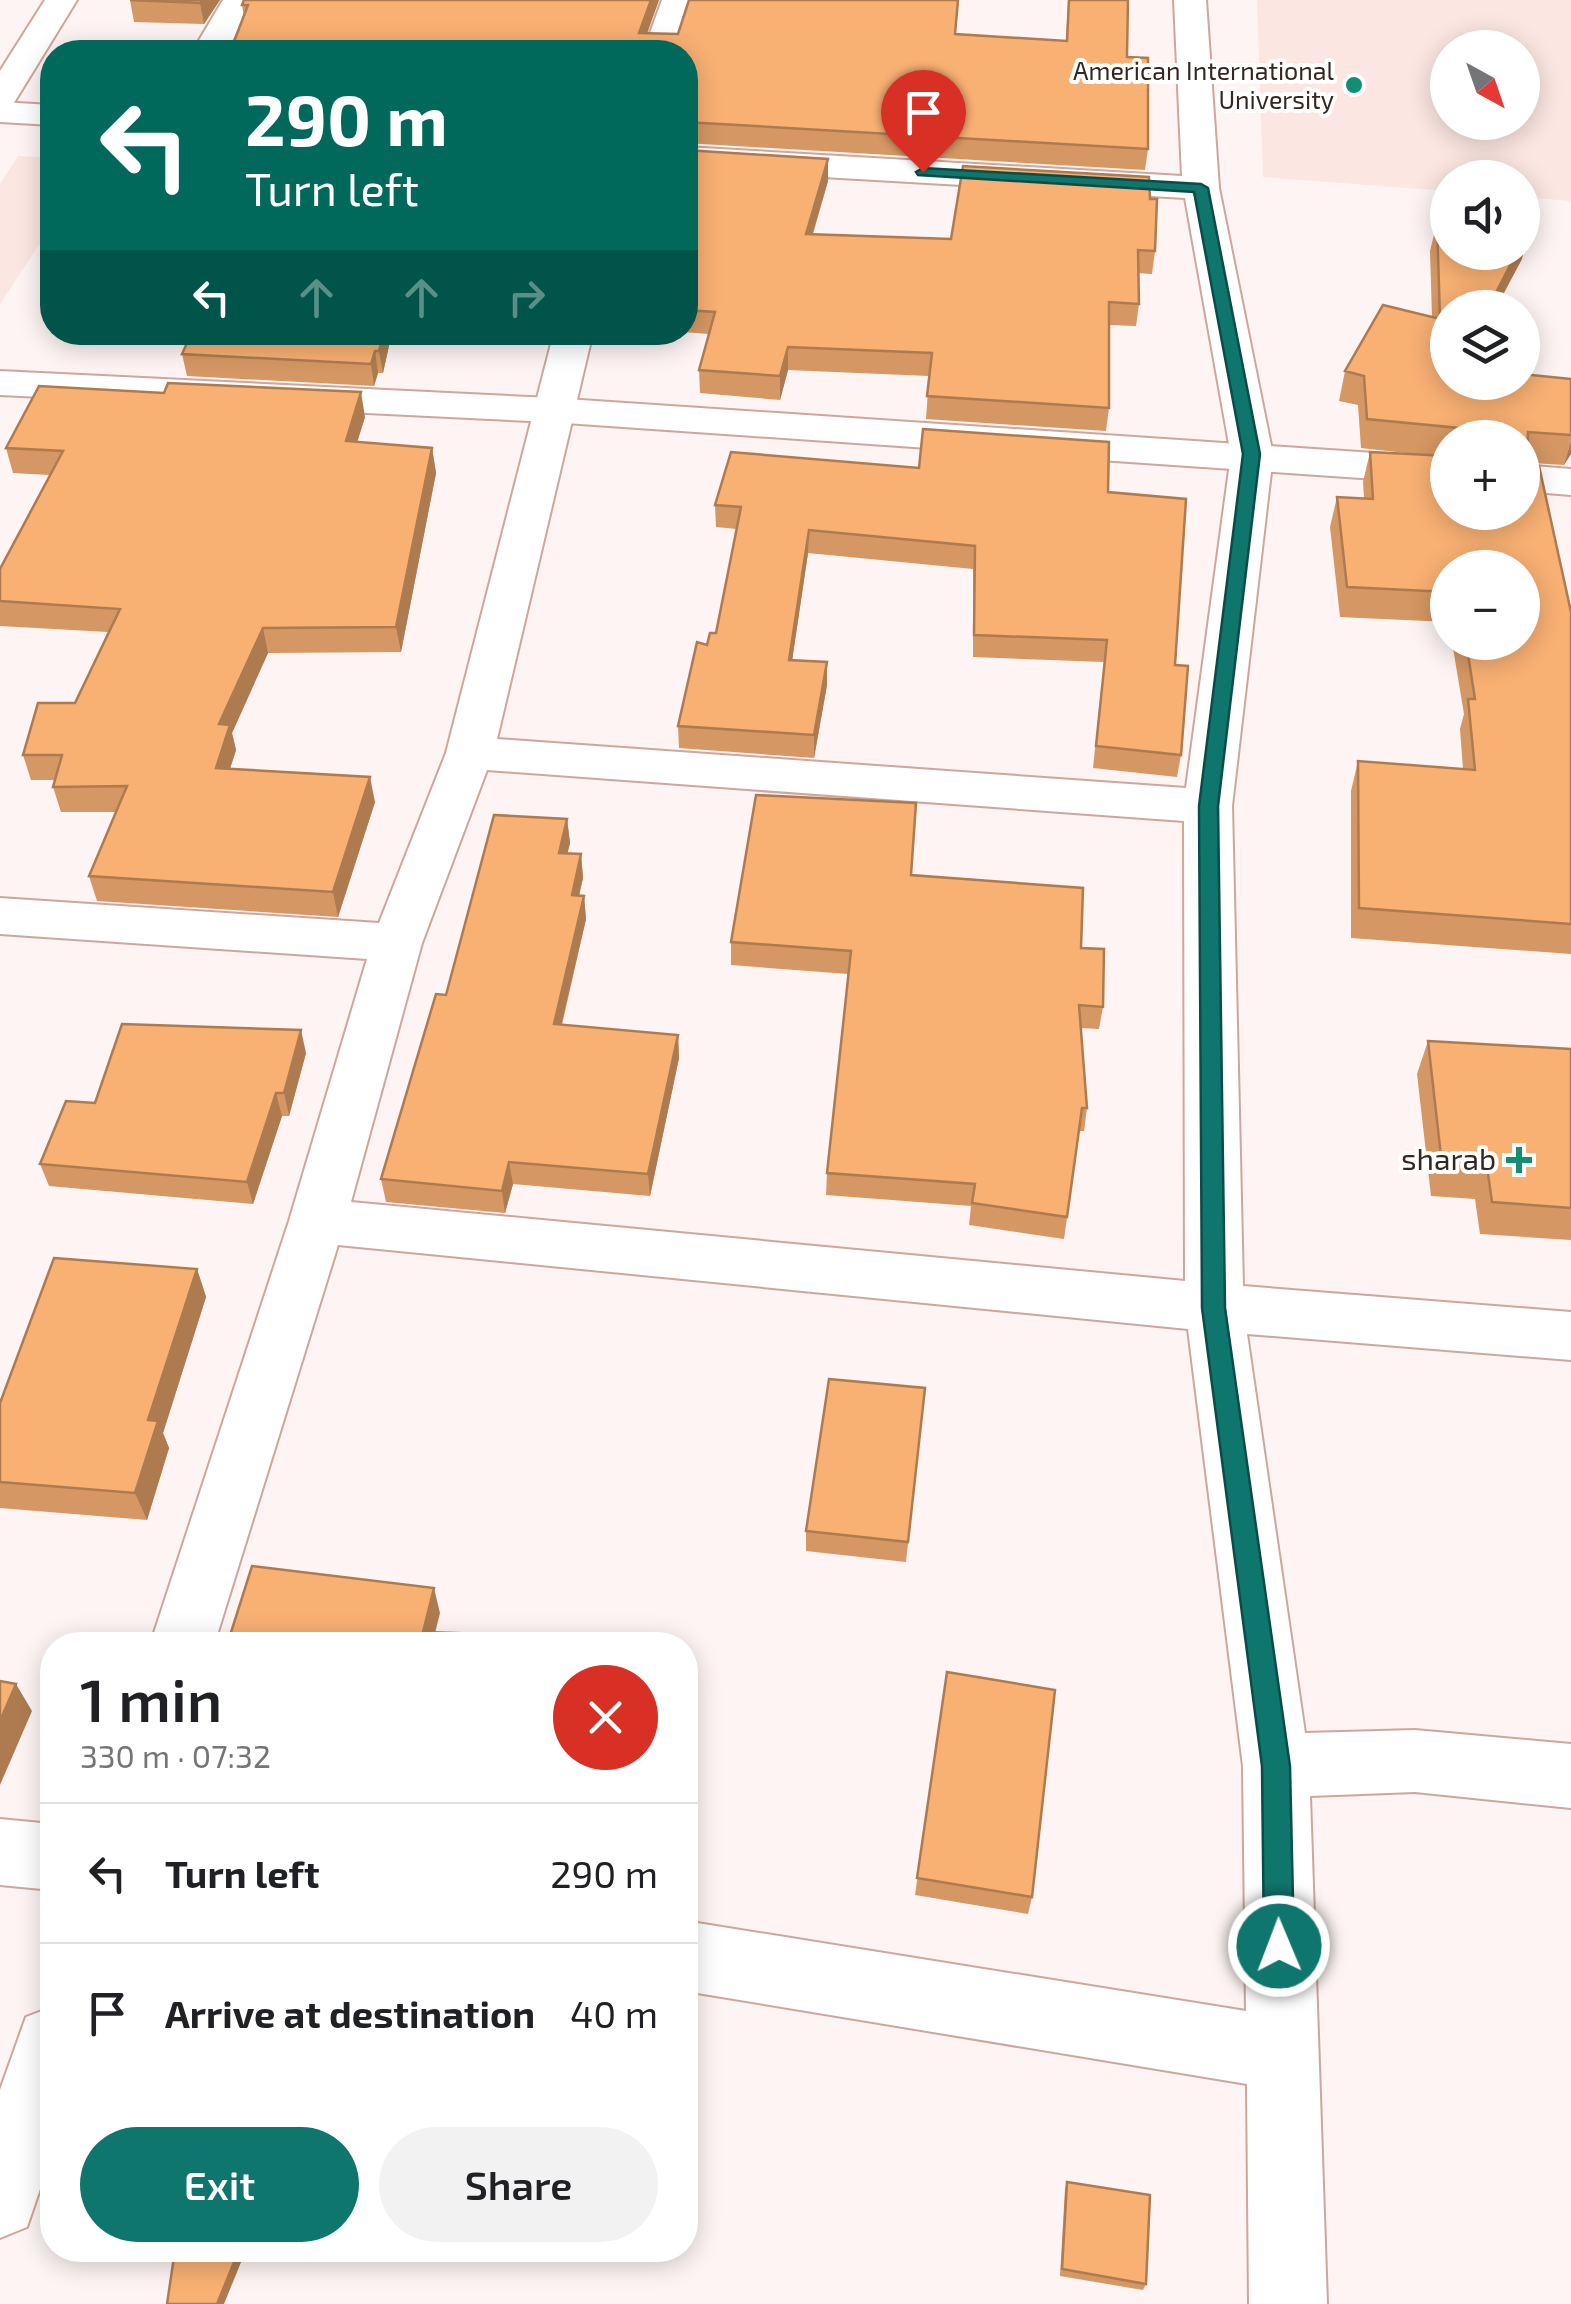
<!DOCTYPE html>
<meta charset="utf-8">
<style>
:root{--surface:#fff;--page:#f2f2f2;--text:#202124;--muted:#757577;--line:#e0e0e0;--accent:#0f766e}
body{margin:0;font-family:"Exo 2",sans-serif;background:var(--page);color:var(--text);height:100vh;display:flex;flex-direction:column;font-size:38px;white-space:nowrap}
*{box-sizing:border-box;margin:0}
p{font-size:32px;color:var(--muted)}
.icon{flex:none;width:55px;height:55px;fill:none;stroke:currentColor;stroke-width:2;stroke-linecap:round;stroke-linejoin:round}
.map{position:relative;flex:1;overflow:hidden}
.drawer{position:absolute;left:40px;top:1632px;width:658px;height:630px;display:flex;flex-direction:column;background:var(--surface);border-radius:40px;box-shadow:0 5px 25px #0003}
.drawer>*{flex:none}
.banner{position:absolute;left:40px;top:40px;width:658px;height:305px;border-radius:40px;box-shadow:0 5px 25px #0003;background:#00695c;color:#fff;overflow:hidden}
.needle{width:65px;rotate:140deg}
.tools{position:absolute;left:1430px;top:30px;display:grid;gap:20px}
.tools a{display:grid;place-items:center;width:110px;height:110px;border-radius:50%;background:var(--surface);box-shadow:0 5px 25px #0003;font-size:50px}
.pin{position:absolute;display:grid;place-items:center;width:85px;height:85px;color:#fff;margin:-102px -42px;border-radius:50% 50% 50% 0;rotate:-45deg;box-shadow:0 0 10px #0007}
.pin .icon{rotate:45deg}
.me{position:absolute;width:110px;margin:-55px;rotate:359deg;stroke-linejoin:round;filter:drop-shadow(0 0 8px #0008)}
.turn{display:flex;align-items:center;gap:35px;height:210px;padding:0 40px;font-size:45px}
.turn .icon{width:130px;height:130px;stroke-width:2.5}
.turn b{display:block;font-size:70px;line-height:85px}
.lanes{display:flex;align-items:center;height:95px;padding:0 40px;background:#0003;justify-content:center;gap:50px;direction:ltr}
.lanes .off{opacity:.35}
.round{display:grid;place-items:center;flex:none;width:105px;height:105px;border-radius:52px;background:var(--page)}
.head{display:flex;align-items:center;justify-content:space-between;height:170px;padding:0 40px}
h1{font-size:60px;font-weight:600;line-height:75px}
.button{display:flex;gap:20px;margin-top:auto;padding:20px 40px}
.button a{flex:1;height:115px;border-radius:60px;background:var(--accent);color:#fff;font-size:40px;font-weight:600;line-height:115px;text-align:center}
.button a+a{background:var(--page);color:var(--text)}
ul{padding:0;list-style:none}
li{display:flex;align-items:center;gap:30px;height:140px;padding:0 40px;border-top:2px solid var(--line)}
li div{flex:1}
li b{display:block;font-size:38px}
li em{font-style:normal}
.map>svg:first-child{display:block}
</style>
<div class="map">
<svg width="1571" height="2304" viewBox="0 0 1571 2304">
<rect width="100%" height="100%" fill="#fdf4f3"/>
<path fill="#fbe6e1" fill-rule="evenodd" d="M1257,0H1571V201L1523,197L1522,178H1448L1447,191L1263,177ZM1448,48H1522V122H1448Z
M18,156L52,158V225L0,304V184Z"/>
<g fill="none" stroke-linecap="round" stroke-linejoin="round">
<defs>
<path id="street" d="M223,0H255L226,52H192Z
M662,0H694L677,52H643Z
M1174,0H1206L1219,188L1273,455L1232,806L1243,1286L1571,1312V1360L1247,1334L1305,1733L1415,1730L1571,1744V1808L1415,1792L1310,1796L1327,2304H1249L1247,2084L685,1991V1921L1246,2011L1243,1766L1188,1329L338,1245L214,1645H150L289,1221L367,959L0,934V898L379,923L446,753L554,332H593L497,739L1186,788L1231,455L1185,198L685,169V147L1182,176ZM487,770L1184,821L1185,1281L351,1202L422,943Z
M0,102L52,105V125L0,122Z
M0,1819L52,1824V1890L0,1885Z
M52,2007V2154L27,2227L0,2238V2090L26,2017Z"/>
<path id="secondary" d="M45,0H77L12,106L0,109V71Z
M0,371L551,398L1448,458V484L551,422L0,395Z
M1522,465L1571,469V495L1522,491Z"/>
</defs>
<use href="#street" stroke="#cea69d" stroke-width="4"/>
<use href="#secondary" stroke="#cea69d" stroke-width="4"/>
<use href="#street" fill="#fff" fill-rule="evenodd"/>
<use href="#secondary" fill="#fff" fill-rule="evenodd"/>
</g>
<path fill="#d59763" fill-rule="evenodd" d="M130,0H220L204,24L134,22Z
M659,0L647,34H955L1066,41L1068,0H1128L1127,57L1148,149L1145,170L685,143V52L244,17L242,5Z
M685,150L828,159V181L813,234L951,239L1150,199L1155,251L1152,274L1138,273L1139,304L1136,326L1109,325V408L1106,431L926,419L929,376L788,370L780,400L700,393L699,370L709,334L682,332H685Z
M1437,222L1522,259L1448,382L1571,379V454L1564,465L1532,463L1571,612V954L1351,938V791L1358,761L1463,769L1460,729L1464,714L1452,642H1522L1448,568V622L1340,617L1330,527L1337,497L1364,498L1363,482L1370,452L1423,455L1361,448L1358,405L1339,401L1345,371L1432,317L1430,251ZM1448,438H1522L1448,512Z
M392,332L383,373H378L374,386L187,376L182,354Z
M365,417L357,442L432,448L436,473L401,652L268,653L232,733L236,750L230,769L375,802L338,917L97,901L89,876L116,812H61L53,787L55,780H31L23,755L75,703L108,632L0,626V569L50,475L13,473L6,448Z
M1108,492L1175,665L1181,755L1177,777L1093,768L1104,662L973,657V569L808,553L792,660L827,685L814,758L679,748L678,726L707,645L716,633L737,529L716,527L715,505Z
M567,819L570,843L567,853L581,854L583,878L579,895L584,896L586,919L562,1025L678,1035L679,1058L650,1196L513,1184L505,1213L386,1202L381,1179L446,995Z
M911,875L1081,948L1103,1007L1099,1029L1081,1028L1087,1108L1084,1131H1079L1064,1239L969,1225L971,1206L826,1195L827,1173L848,974L731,965V942Z
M1428,1041L1571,1049V1240L1480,1234L1475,1199L1431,1196L1417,1074Z
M306,1053L289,1116H282L253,1204L49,1186L40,1164L95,1103Z
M197,1269L206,1297L163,1433L169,1448L147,1520L0,1508V1403Z
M925,1388L906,1562L806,1551V1531Z
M947,1672L1032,1897L1028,1914L915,1895Z
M1067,2182L1146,2284L1143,2290L1060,2276L1065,2189Z"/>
<path fill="#ae7b50" d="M203,0H220L204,24L200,3Z
M651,0H659L640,52L639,33Z
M828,159V181L806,256V234Z
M1529,230L1522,259L1496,308H1488L1517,252H1522V243Z
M384,332H392L383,373L379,351Z
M788,347V370L780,400V376Z
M375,351L378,373L374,386L371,364Z
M361,392L365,417L350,465L346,441Z
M1571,442V454L1564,465Z
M432,448L436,473L401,652L396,627Z
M809,530L808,553L789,682V660Z
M263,628L268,653L232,733L236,750L222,793L216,768L219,724Z
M827,662V685L814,758V735Z
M370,777L375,802L338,917L333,892Z
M567,819L570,843L562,876L559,853Z
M581,854L583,878L574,918L572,895Z
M584,896L586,919L556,1047L554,1024Z
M301,1030L306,1053L289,1116L284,1093Z
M678,1035L679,1058L650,1196L648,1174Z
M276,1093L282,1116L253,1204L247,1182Z
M509,1162L513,1184L505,1213L502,1191Z
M197,1269L206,1297L163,1433L169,1448L147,1520L135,1493L148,1420Z
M434,1588L440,1613L432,1645L423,1632Z
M16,1684L32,1711L0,1785V1721Z
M239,2250H246L224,2304H217Z"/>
<path fill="#f8b073" stroke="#ae7b50" stroke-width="2.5" d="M130,0H203L200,3Z
M244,0H651L639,33L678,34L689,0H958L955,34L1067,41L1069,0H1128L1127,57L1148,58V149L685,122V52H230L248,5H242Z
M685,150L828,159L806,234L951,239L963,166L1149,177L1150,199H1157L1155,251L1138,250L1139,304L1109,302V408L927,396L932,353L788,347L780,376L699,370L715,312L685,310Z
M1437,222L1448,223V252H1517L1488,308H1448V382H1522V374L1571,379V435L1528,432L1527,461L1539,466L1571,612V924L1359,908L1358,761L1475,770L1468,699H1475L1466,642H1522V568H1448V592L1347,587L1337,497L1373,499L1370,452L1448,456V512H1522V438H1459V428L1367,419L1364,376L1345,371L1383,305L1440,319Z
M1522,229L1529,230L1522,243Z
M192,332H384L379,351H375L371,364L182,354Z
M168,383L361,392L346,441L432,448L396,627L263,628L219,724L230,725L216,768L370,777L333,892L89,876L127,786L53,787L62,755H23L38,703H75L120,609L0,601V569L63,451L6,448L39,386L164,393Z
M923,429L1109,442L1108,492L1186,499L1175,665L1188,666L1181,755L1096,746L1107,640L974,635L975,546L809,530L789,660L827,662L814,735L678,726L697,642L707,645L710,633H716L741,507L715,505L731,452L919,468Z
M756,795L916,803L911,875L1083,888L1081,948L1104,949L1103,1007L1079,1005L1087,1108H1082L1067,1217L972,1203L975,1184L827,1173L851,951L731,942Z
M494,815L567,819L559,853L581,854L572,895L584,896L554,1024L678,1035L648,1174L509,1162L502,1191L381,1179L436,994L446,995Z
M122,1024L301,1030L284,1093H276L247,1182L40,1164L66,1101L95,1103Z
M1428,1041L1571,1049V1208L1492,1202L1487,1167L1442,1165Z
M54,1258L197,1269L148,1420L158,1421L135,1493L0,1482V1403Z
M829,1379L925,1388L908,1542L806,1531Z
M252,1566L434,1588L423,1632L580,1637L579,1645H227Z
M947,1672L1055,1690L1032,1897L917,1878Z
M0,1681L16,1684L0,1721Z
M1067,2182L1150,2195L1146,2284L1062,2269Z
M175,2250H239L217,2304H167Z"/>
<path fill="#0f766e" stroke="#0a4d48" stroke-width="2.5" d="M923,168L1201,184L1208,188L1260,454L1218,806L1225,1308L1290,1766L1294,1946L1289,1956L1279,1960L1269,1956L1264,1946L1262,1766L1202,1308L1199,806L1243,454L1194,192L918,175L916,172Z"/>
<g fill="#108f74" stroke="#fff" stroke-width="4">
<circle cx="1354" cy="85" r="10"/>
<path d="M1514 1145h10v10h10v10h-10v10h-10v-10h-10v-10h10z"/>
</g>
<g text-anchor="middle" stroke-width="8" stroke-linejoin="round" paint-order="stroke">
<g font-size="25" fill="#352622" stroke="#fff" text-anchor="end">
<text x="1334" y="80">American International<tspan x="1334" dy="29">University</tspan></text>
</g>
<g font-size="30" fill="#352622" stroke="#fff" text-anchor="end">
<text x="1496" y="1170">sharab</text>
</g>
</g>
</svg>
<div class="tools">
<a><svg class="needle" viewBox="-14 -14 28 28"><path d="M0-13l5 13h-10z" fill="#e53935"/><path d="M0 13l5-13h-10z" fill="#757577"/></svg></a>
<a><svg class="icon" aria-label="sound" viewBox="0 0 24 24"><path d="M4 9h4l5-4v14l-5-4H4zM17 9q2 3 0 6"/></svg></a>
<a><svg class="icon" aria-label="layers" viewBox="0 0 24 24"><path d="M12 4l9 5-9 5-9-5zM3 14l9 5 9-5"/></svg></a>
<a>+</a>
<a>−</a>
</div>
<div class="pin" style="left:923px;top:172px;background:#d93025"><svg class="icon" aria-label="arrive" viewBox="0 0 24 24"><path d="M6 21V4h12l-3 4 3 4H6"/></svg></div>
<svg class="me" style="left:1279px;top:1946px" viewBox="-20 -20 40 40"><circle r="17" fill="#0f766e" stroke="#fff" stroke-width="3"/><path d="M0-11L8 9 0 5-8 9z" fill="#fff"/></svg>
<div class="banner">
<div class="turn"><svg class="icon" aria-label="left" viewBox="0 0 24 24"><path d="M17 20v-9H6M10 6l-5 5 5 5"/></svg><div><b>290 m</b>Turn left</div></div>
<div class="lanes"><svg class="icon" aria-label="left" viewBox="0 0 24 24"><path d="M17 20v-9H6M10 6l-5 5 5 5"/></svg><svg class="icon off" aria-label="ahead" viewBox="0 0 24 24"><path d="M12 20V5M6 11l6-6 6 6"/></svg><svg class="icon off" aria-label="ahead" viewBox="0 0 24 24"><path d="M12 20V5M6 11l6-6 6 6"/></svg><svg class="icon off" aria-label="right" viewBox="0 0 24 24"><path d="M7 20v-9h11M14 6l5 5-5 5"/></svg></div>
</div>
<section class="drawer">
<div class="head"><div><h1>1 min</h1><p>330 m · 07:32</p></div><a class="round" style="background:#d93025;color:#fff"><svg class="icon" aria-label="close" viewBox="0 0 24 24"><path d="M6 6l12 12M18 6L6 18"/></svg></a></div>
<ul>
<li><svg class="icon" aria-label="left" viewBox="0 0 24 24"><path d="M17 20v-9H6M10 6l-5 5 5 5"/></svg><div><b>Turn left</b></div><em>290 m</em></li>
<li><svg class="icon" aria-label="arrive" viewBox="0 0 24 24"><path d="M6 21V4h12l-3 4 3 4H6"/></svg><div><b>Arrive at destination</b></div><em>40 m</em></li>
</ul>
<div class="button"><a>Exit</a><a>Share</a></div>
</section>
</div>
